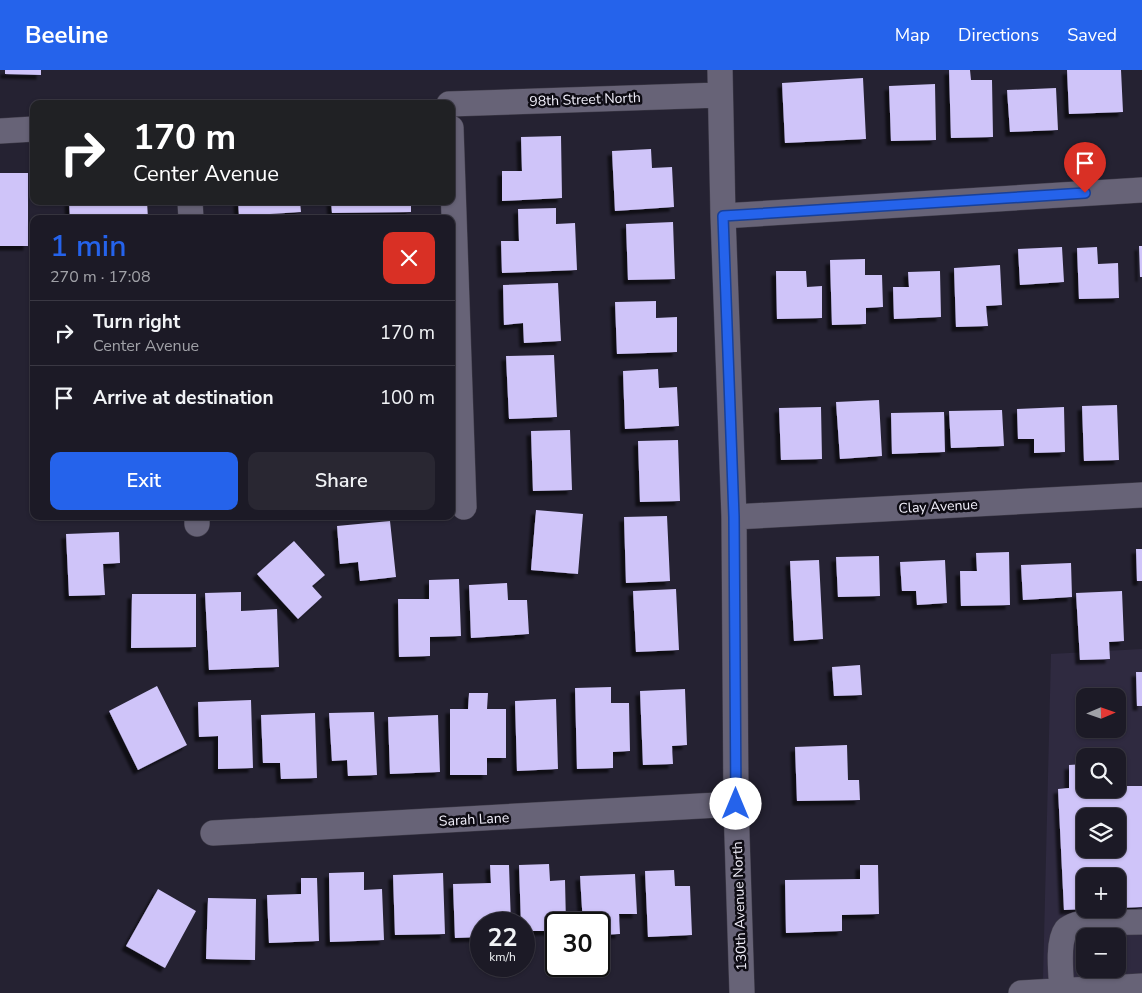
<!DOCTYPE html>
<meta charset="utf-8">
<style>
:root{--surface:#1c1a26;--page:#292732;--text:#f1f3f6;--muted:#a0a1a7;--line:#3a3843;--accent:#2563eb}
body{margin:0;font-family:"Nunito Sans",sans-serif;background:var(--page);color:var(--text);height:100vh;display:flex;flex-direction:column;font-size:19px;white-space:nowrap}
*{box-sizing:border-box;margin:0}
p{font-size:16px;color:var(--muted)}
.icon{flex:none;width:28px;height:28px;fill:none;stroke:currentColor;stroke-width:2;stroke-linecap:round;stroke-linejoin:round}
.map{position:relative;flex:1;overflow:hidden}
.panel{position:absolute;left:30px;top:145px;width:425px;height:305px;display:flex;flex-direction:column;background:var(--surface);border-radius:10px;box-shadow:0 1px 4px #0004,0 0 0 1px var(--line)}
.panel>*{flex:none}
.guide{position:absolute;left:30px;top:30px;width:425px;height:105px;border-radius:10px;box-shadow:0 1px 4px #0004,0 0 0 1px var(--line);background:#202124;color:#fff;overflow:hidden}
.needle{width:32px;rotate:88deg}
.fabs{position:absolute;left:1076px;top:618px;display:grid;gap:10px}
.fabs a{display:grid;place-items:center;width:50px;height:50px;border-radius:10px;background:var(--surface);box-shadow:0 1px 4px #0004,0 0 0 1px var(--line);font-size:25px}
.speed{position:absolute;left:470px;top:842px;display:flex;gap:10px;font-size:25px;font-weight:700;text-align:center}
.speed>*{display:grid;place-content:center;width:65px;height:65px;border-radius:50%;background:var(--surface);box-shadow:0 1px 4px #0004,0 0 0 1px var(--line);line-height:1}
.speed small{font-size:12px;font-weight:400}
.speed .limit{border:2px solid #111;border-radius:8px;background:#fff;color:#111}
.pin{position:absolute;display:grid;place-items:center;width:42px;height:42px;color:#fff;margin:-51px -21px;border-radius:50% 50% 50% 0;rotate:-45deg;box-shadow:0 0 5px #0007}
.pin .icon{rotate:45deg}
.me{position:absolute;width:55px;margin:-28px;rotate:0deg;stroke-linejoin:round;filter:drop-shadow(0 0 4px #0008)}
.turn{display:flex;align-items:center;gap:18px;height:105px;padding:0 20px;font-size:22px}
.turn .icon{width:65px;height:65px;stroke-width:2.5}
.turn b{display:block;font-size:35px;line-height:42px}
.round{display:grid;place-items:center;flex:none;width:52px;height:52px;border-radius:10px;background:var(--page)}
.headline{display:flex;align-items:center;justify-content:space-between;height:85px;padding:0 20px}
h1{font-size:30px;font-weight:600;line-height:38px;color:var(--accent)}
.button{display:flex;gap:10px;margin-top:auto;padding:10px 20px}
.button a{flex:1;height:58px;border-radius:10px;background:var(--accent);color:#fff;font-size:20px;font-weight:600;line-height:58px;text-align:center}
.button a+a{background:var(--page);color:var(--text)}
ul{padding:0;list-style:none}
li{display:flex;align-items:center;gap:15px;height:65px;padding:0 20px;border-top:1px solid var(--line)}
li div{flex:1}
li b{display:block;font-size:19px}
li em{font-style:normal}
header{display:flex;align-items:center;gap:30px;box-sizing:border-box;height:70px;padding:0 25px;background:var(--accent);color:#fff}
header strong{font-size:24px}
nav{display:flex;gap:28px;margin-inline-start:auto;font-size:18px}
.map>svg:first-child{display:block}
</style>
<header>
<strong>Beeline</strong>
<nav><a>Map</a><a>Directions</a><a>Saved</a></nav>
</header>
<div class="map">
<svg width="1142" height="923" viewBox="0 0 1142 923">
<defs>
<filter id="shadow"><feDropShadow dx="-4.5" dy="4.5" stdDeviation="1" flood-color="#0009"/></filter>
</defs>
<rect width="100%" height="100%" fill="#252232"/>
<path fill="#2f2a40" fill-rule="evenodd" d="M1142,579V904L1043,910L1051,584ZM1085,626H1118V659H1085ZM1085,686H1118V719H1085ZM1085,746H1118V779H1085ZM1085,806H1118V839H1085ZM1085,866H1118V899H1085Z"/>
<path fill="#cfc4f9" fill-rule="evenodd" filter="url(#shadow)" d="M5,0H41V5L5,4Z
M949,0H970L971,10H992L993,67L951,68Z
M1067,0H1121L1123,42L1069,44Z
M863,8L866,69L785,73L782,13Z
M935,14L936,70L891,71L889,16Z
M1056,18L1058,60L1010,62L1007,20Z
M561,66L562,128L502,131V101H522L521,67Z
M651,79L652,98L672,97L674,137L615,141L612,81Z
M0,103H28V176H0Z
M69,131H147L148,149H70Z
M238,131H300L301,142L239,146Z
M331,131H411V142L332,143Z
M556,138V154L575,153L577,200L502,203L501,171H519L518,139Z
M673,152L675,209L628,210L626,154Z
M1139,176H1142V207H1140Z
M1062,177L1064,212L1020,215L1018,179Z
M1097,177L1098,194L1118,193L1119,228L1079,229L1077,178Z
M865,189V205H882L883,237L866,238V254L832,255L830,190Z
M1000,195L1002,235L986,236L988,256L956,257L954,198Z
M776,201H806L807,217L822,216V248L777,249Z
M940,201L941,247L894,249L893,217H909L908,202Z
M558,213L561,271L524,273L523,253L504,255L503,215Z
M656,231V248L677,247V282L617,284L615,232Z
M554,285L557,347L509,349L506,286Z
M658,299L659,318L677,317L679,356L625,359L623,301Z
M879,330L882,386L840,389L836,332Z
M1117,335L1119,390L1084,391L1082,336Z
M821,337L822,389L781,390L779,338Z
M1064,337L1065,382L1034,383V369H1018L1017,339Z
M1002,340L1004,376L951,378L949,341Z
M944,342L945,382L892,384L891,343Z
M570,360L572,420L533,421L531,361Z
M678,370L680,431L640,432L638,371Z
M536,440L583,444L578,504L531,500Z
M667,446L670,511L626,513L624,447Z
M390,451L396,507L360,511L358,492L340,494L337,456Z
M119,462L120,493L103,494L105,525L69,526L66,464Z
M294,471L325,505L312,516L322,527L298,549L257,504Z
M1136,479H1142V511H1137Z
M1009,482L1010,535L961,536L960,501H977L976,483Z
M879,486L880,526L838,527L836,487Z
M819,490L823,569L794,571L790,491Z
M945,490L947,533L917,535L916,521H902L900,492Z
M1071,493L1072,527L1023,530L1021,495Z
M459,509L461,566L430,567V586L399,587L398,529H429V510Z
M507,513L508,530H527L529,564L471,568L469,515Z
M676,519L679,580L636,582L633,521Z
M1122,521L1124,571L1109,572L1110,589L1080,590L1076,523Z
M241,522V541L277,539L279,597L209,600L205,523Z
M132,524H196V577L131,578Z
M860,595L862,625L834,626L832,597Z
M1136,602H1142V636H1137Z
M157,616L187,675L138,700L109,641Z
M611,617V633H629L630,681L613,682V698L577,699L575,618Z
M685,619L687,675L672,676L673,694L643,695L640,621Z
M469,623H488L487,639H506V688H487V705H450V639H468Z
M556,629L558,699L517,701L515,631Z
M251,630L253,698L218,699V666L199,667L198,632Z
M374,642L377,705L348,706L347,690L332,691L329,643Z
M315,643L317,708L281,709L280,693H263L261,645Z
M438,645L440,702L390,704L388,647Z
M847,675L848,710H859L860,730L797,731L795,677Z
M1085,694V719H1118V716H1142V837L1118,838V806H1085V839L1064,840L1058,719L1069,718V695ZM1085,746H1118V779H1085Z
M549,794L550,811L565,810L566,854H556V861H524V854H521L519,795Z
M490,795H509L511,854H481V867L455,868L453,814L491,813Z
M860,795H878L879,844L842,845V861L786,863L785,810L860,809Z
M674,800L675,816H690L692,865L648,867L645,801Z
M364,802V820L382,819L384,870L330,872L329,803Z
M443,803L445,864L395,865L393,805Z
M635,804L637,844H619L620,864L599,865V854H583L580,806Z
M301,808H317L319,871L269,873L267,825L301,824Z
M158,819L196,841L165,898L126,876Z
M208,828L256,829L255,890L206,889Z"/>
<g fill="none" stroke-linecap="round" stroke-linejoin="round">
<defs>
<path id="minor" d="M720,0L723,146L734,447L736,734L742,923
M449,34L720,25
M451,58L464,437
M0,61L34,59
M190,131L191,149
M723,146L1142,120
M197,446V454
M734,447L1142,425
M213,763L736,734
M1062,921C1061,905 1057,872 1066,860C1070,856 1076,855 1081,853L1142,852
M1021,923L1142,916"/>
</defs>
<use href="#minor" stroke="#413e4b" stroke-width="26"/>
<use href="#minor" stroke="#676377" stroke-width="25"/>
</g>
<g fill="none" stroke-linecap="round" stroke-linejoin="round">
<defs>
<path id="route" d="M736,734L734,447L723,146L1085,123"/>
</defs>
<use href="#route" stroke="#184099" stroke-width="12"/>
<use href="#route" stroke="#2563eb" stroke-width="9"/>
</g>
<g text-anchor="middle" stroke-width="5" stroke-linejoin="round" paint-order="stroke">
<g font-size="14" fill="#f4f2fd" stroke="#0e0c14">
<text transform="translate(585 29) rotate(-2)" y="5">98th Street North</text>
<text transform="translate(938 436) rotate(-3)" y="5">Clay Avenue</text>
<text transform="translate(474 749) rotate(-3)" y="5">Sarah Lane</text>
<text transform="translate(739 836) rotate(-92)" y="5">130th Avenue North</text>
</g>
</g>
</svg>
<div class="fabs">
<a><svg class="needle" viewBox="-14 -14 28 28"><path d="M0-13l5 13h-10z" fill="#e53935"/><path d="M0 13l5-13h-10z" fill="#a0a1a7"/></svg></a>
<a><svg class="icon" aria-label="search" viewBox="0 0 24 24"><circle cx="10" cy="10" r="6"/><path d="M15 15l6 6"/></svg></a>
<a><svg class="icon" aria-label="layers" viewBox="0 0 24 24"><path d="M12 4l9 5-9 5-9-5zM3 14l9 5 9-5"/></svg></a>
<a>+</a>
<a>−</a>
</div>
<div class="speed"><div>22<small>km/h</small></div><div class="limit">30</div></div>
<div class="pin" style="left:1085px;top:123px;background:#d93025"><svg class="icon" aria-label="arrive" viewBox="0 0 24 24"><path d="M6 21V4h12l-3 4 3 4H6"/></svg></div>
<svg class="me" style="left:736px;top:734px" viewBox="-20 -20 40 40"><circle r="19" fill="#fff"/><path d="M0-13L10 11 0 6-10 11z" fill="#2563eb"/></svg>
<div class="guide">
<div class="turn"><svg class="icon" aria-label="right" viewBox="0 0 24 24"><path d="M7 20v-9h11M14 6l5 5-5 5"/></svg><div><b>170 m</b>Center Avenue</div></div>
</div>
<section class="panel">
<div class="headline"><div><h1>1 min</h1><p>270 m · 17:08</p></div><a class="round" style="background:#d93025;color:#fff"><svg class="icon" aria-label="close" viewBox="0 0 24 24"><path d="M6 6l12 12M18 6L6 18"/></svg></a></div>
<ul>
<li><svg class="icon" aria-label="right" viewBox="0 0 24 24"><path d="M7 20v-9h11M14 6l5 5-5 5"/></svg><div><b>Turn right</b><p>Center Avenue</p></div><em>170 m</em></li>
<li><svg class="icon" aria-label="arrive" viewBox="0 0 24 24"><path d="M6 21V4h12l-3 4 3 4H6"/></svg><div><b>Arrive at destination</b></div><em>100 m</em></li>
</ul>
<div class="button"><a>Exit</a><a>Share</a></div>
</section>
</div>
